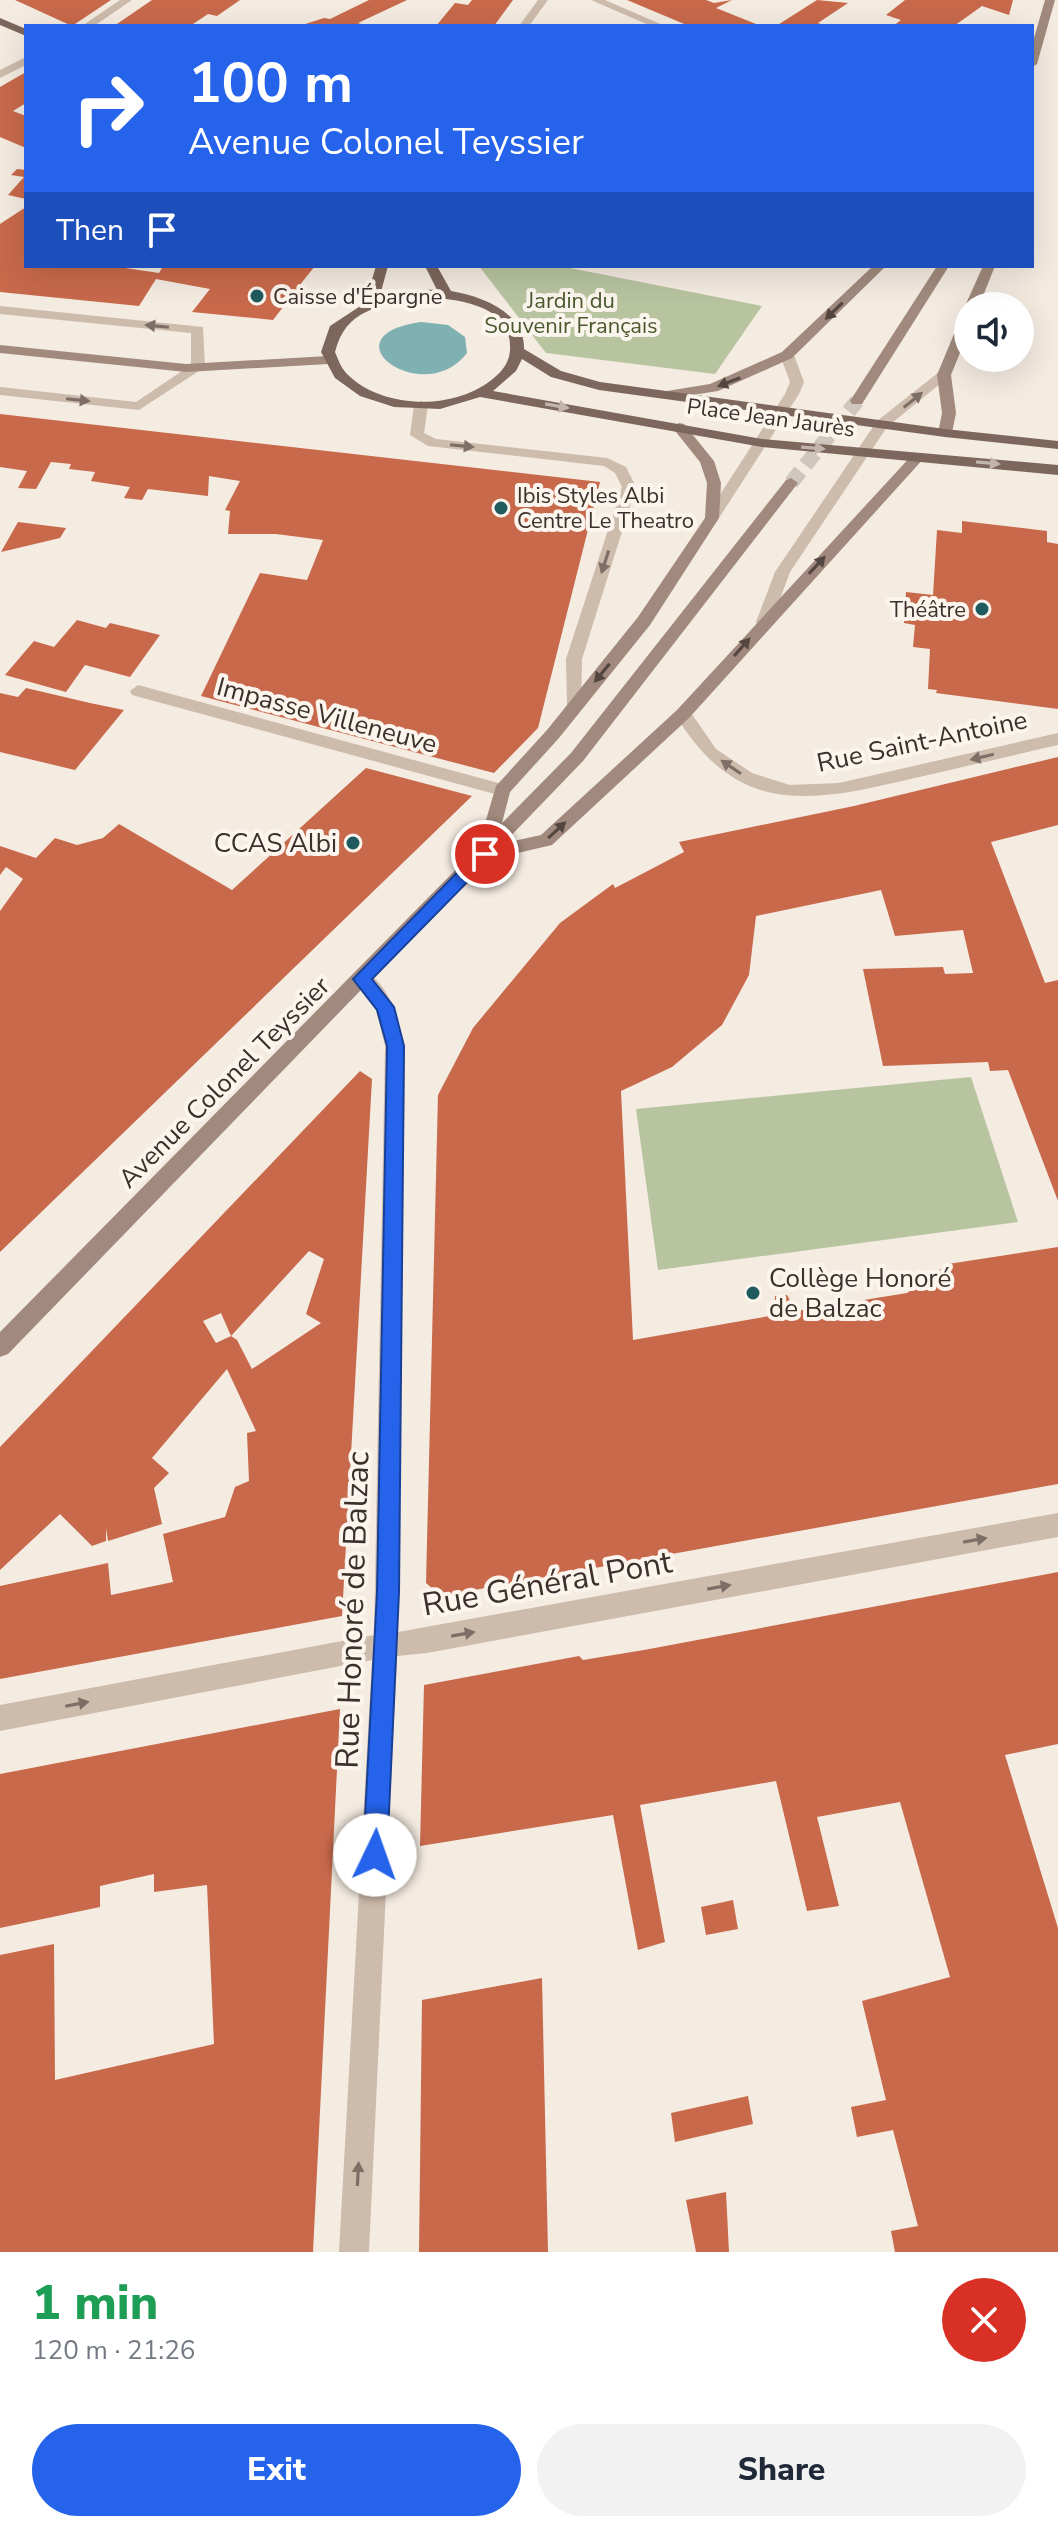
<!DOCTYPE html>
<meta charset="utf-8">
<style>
:root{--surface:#fff;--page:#f2f2f3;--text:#1f2937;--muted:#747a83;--accent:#2563eb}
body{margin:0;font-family:"Nunito Sans",sans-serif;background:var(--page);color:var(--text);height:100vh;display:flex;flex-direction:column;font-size:30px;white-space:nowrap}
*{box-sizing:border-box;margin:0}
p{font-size:26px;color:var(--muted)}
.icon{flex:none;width:44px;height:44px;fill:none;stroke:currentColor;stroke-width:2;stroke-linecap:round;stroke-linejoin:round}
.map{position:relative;height:2252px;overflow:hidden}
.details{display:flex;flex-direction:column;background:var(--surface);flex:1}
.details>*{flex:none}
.top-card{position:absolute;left:24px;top:24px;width:1010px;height:244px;border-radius:0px;box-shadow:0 8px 32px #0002;background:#2563eb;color:#fff;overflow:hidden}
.fabs{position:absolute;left:954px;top:292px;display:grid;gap:16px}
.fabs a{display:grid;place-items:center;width:80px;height:80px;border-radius:50%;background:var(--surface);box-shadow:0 8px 32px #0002;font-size:40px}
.pin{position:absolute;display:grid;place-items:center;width:68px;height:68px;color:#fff;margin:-34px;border:4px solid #fff;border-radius:50%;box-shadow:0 2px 8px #0007}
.me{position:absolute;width:88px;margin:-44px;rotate:3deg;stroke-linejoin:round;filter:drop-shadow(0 0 6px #0008)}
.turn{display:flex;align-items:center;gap:28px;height:168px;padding:0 32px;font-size:36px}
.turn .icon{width:104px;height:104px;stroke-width:2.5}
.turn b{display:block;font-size:56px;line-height:68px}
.then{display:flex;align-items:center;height:76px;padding:0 32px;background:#0003;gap:16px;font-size:30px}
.round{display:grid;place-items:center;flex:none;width:84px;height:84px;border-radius:42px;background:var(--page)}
.head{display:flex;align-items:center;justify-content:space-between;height:136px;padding:0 32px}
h1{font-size:48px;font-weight:800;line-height:60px;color:#1e9e55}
.cta{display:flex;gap:16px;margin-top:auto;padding:16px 32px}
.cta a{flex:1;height:92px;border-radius:48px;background:var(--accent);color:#fff;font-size:32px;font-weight:800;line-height:92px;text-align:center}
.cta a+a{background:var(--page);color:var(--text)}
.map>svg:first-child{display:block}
</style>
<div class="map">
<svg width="1058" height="2252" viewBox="0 0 1058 2252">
<rect width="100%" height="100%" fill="#f4ebe1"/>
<path fill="#b8c4a0" d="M479,266H560L762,306L715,374L546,353Z
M971,1077L1018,1222L658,1270L636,1109Z"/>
<path fill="#7fb0b2" d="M421,322L448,325L465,337L467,353C424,410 322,336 421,322Z"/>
<path fill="#c8694b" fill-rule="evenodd" d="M15,0H111L72,26Z
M152,0H240L217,16L208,14L190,26H114Z
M369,0H407L358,23L368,26H299L324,18L330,19Z
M472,0H513L494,26H436L455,3L468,5Z
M627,0H706L714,3L732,0L716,8L761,26H689Z
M817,0L848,3L818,23L827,26H776Z
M905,0H1013L1009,15L982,6L954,26H893L901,20L886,15Z
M26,72V103L13,111L26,116V148L0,137V87Z
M17,169L26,170V199L8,195L24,177L11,175Z
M26,207V266H112L159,273L163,266H315L299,286L303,287L300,290L312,292L305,302H287L273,320L192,312L210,289L156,279L139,306L0,292V224Z
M0,414L600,482L538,728L494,773L201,696L260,573L307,580L323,540L276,534H228L230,511L225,510L240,481L209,476L208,496L148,489L142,500L124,498L130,487L91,481L95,472L69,469L71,464L51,462L36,489L18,488L27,471L0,467Z
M962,521L1047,531V542L1058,544V709L936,693L937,690L928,689L930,649L913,647L915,625L904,623L906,592L933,595L937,530L962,533Z
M18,522L66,528L60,538L1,552Z
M77,620L106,628L110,623L160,635L130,677L85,665L66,692L5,675L34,641L54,647Z
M26,688L90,703L124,710L75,770L0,752V693L18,697Z
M1058,757V825L991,842L1045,983L1058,980V1201L1008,1070L990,1071L988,1062L883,1066L863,969L943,967L945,974L973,973L963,930L895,936L881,890L756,916L749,975L722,1025L672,1067L621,1091L633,1340L775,1315V1296L787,1295L796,1311L907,1293L948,1264L1058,1247V1484L441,1596L426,1583L438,1095L473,1028L560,923L613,884L615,888L684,852L679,842L854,806Z
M366,768L472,796L0,1252V911L23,879L6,867L0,875V846L36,858L55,838L77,845L103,838L119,824L232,890Z
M360,1071L372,1079L342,1616L0,1679V1586L108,1563L111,1595L173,1582L163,1534L225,1517L235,1487L249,1481L247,1433L256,1431L227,1369L152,1458L169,1473L154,1488L162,1524L108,1541L106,1528V1541L92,1546L60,1514L0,1570V1447ZM309,1251L324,1259L306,1314L321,1323L252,1369L237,1340L231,1336L216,1343L203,1321L221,1313L231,1336Z
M1058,1572V1744L1005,1755L1058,1928V2252H895L891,2231L918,2226L893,2130L857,2137L851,2107L886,2100L862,2001L950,1977L900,1802L817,1817L839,1906L807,1911L776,1781L640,1805L665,1942L638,1950L613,1815L420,1846L424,1685L579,1656L583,1660L644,1650Z
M340,1709L313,2252H0V1955L54,1944L55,2080L214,2044L207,1885L154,1892V1874L100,1886V1907L0,1928V1774Z
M733,1900L738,1929L706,1935L701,1907Z
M542,1978L548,2252H419L422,2000Z
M748,2096L753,2124L675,2142L671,2113Z
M726,2192L729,2252H696L686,2200Z"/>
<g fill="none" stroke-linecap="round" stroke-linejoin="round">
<path stroke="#cfc6bd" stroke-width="15" stroke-dasharray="15 8" stroke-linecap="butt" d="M791,483L857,401"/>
<path fill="#cdbbac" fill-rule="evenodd" d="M0,306L203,327L205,367L139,410L0,395V387L136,402L191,365V333L0,314Z
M421,401L428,405L424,433L436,439L607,458L626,467L636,487L582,659L581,710H569L567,706L566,659L622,487L615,473L604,466L428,446L410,435L414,405Z"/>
<path fill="#cdbbac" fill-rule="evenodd" d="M120,0H132L94,26H82Z
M538,0H548L529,26H519Z
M591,0H605L665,26H651Z
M26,57V65L0,78V70Z
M782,352L794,355L804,382L799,394L717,521H707L705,518L785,394L790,382L780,355Z
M939,372L951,375L887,427L790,572L770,626H758L756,622L775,572L877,421Z
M138,685L502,784L511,790L502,796L132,695L130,691Z
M683,708L689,710L716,749L752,773L790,785L839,783L1058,733V745C1010,756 963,767 915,778C812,802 738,819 675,714Z
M362,971C390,981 398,1021 405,1046L398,1632L1058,1513V1537L427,1653L397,1656L369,2252H339L372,1660L0,1731V1705L374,1635L385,1046L376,1010L353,979L355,974Z"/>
<path fill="#a18a7d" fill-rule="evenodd" d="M1045,0H1055L1037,64L1032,67V45Z
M873,266H886L792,358L718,391L667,399L660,395L667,391L710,384L782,352Z
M937,266H949L862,404H852L850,401Z
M983,266H995L979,306H968L967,309L965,306Z
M968,313V333L951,375L956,413L952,433L945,437L938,433L942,413L937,375L961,317Z
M0,345L186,364L328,356L335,360L328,364L186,372L0,353Z
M679,423L684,424L714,461L721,483L719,518L650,625L559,738L510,792L502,823L571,753L786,480L791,478L798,483L583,761L504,843L541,835L677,710L913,454L918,453L925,457L689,718L552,845L487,860L8,1354L0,1357V1332L478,847L496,786L547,730L638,617L705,518L707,483L700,462L672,427Z"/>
<path fill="#7d675c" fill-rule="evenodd" d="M0,18L26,29V36L0,25Z
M376,266H388L379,299L415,289L437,290L425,266H437L451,291C481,296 525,312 524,349L561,371L600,382L945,429L1058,441V449L945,437L599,390L551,377L522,359L516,371L493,391L762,439L1058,465V475L762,447L480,397L440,409L394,407L360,396L335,378L321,352L330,326L365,303ZM416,297C447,298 509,301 510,345C511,358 505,369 495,377C457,411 383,410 347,374C341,368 338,359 335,352C346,309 377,308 416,297Z"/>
</g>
<defs><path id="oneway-solid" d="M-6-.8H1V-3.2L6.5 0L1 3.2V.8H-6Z" transform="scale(2)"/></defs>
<g fill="#544640">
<use href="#oneway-solid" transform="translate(834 311) rotate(136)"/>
<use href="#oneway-solid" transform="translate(729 382) rotate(159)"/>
<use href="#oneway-solid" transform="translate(817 565) rotate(-47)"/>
<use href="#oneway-solid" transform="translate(742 647) rotate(-49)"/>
<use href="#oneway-solid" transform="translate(602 673) rotate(129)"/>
<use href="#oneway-solid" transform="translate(557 830) rotate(-43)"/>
</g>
<g fill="#7d6f65">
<use href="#oneway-solid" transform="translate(157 326) rotate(-174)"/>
<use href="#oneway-solid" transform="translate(78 400) rotate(6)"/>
<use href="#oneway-solid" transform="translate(913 400) rotate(-39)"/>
<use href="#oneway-solid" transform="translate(462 446) rotate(6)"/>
<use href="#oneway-solid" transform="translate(605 562) rotate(108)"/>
<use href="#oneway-solid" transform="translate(982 757) rotate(167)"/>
<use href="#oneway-solid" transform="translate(731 767) rotate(-146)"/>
<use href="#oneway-solid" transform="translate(975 1540) rotate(-10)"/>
<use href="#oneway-solid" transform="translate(719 1587) rotate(-10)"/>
<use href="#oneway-solid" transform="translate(463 1634) rotate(-10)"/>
<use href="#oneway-solid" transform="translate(77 1704) rotate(-11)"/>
<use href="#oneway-solid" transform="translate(358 2174) rotate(-87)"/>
</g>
<g fill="#c2b5ac">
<use href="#oneway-solid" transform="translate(557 406) rotate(10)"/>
<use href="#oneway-solid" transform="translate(813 448) rotate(4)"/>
<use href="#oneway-solid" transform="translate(988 463) rotate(5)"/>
</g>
<path fill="#2563eb" stroke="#184099" stroke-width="2" d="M485,848L493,854L490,859L372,979L394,1007L404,1046L399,1592L387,1855L383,1864L375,1867L366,1864L363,1855L377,1592L387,1046L377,1010L353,979L479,850Z"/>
<g fill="#1f5a5e" stroke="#fbf5ee" stroke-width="3">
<circle cx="257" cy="296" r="8"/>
<circle cx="501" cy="508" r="8"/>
<circle cx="982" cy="609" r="8"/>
<circle cx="353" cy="843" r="8"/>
<circle cx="753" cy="1293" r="8"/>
</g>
<g text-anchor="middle" stroke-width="8" stroke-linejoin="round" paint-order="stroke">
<g font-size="22" fill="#3b302b" stroke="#fbf5ee" text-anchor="start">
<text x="273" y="304">Caisse d'Épargne</text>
<text x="517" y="503">Ibis Styles Albi<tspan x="517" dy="25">Centre Le Theatro</tspan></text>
<text x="966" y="617" text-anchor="end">Théâtre</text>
</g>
<g font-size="22" fill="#4a5a2e" stroke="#fbf5ee">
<text x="571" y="308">Jardin du<tspan x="571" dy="25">Souvenir Français</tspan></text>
</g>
<g font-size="22" fill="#3b302b" stroke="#fbf5ee">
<text transform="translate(771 417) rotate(8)" y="8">Place Jean Jaurès</text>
</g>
<g font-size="26" fill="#3b302b" stroke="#fbf5ee">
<text transform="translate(327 715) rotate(15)" y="9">Impasse Villeneuve</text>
<text transform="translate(922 741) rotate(-12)" y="9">Rue Saint-Antoine</text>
<text transform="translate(224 1082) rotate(-45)" y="9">Avenue Colonel Teyssier</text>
</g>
<g font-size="26" fill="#3b302b" stroke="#fbf5ee" text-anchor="end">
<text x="337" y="852">CCAS Albi</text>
<text x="769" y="1287" text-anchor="start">Collège Honoré<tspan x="769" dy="30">de Balzac</tspan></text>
</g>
<g font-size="32" fill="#3b302b" stroke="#fbf5ee">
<text transform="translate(547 1583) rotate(-10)" y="11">Rue Général Pont</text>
<text transform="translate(352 1610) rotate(-88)" y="11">Rue Honoré de Balzac</text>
</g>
</g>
</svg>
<div class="fabs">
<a><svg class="icon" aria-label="sound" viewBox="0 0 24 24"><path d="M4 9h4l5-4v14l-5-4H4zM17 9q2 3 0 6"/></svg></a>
</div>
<div class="pin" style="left:485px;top:854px;background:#d93025"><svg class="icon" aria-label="arrive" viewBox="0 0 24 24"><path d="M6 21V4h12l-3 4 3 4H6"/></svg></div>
<svg class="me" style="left:375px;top:1855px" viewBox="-20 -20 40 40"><circle r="19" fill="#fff"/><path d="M0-13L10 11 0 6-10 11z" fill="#2563eb"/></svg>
<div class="top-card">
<div class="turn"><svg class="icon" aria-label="right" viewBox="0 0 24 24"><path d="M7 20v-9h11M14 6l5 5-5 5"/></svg><div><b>100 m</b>Avenue Colonel Teyssier</div></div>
<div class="then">Then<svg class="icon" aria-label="arrive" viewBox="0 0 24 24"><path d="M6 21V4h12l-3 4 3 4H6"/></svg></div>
</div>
</div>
<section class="details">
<div class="head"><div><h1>1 min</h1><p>120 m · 21:26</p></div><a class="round" style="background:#d93025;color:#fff"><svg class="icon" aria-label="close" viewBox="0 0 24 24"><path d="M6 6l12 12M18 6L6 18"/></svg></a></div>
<div class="cta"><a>Exit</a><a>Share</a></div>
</section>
